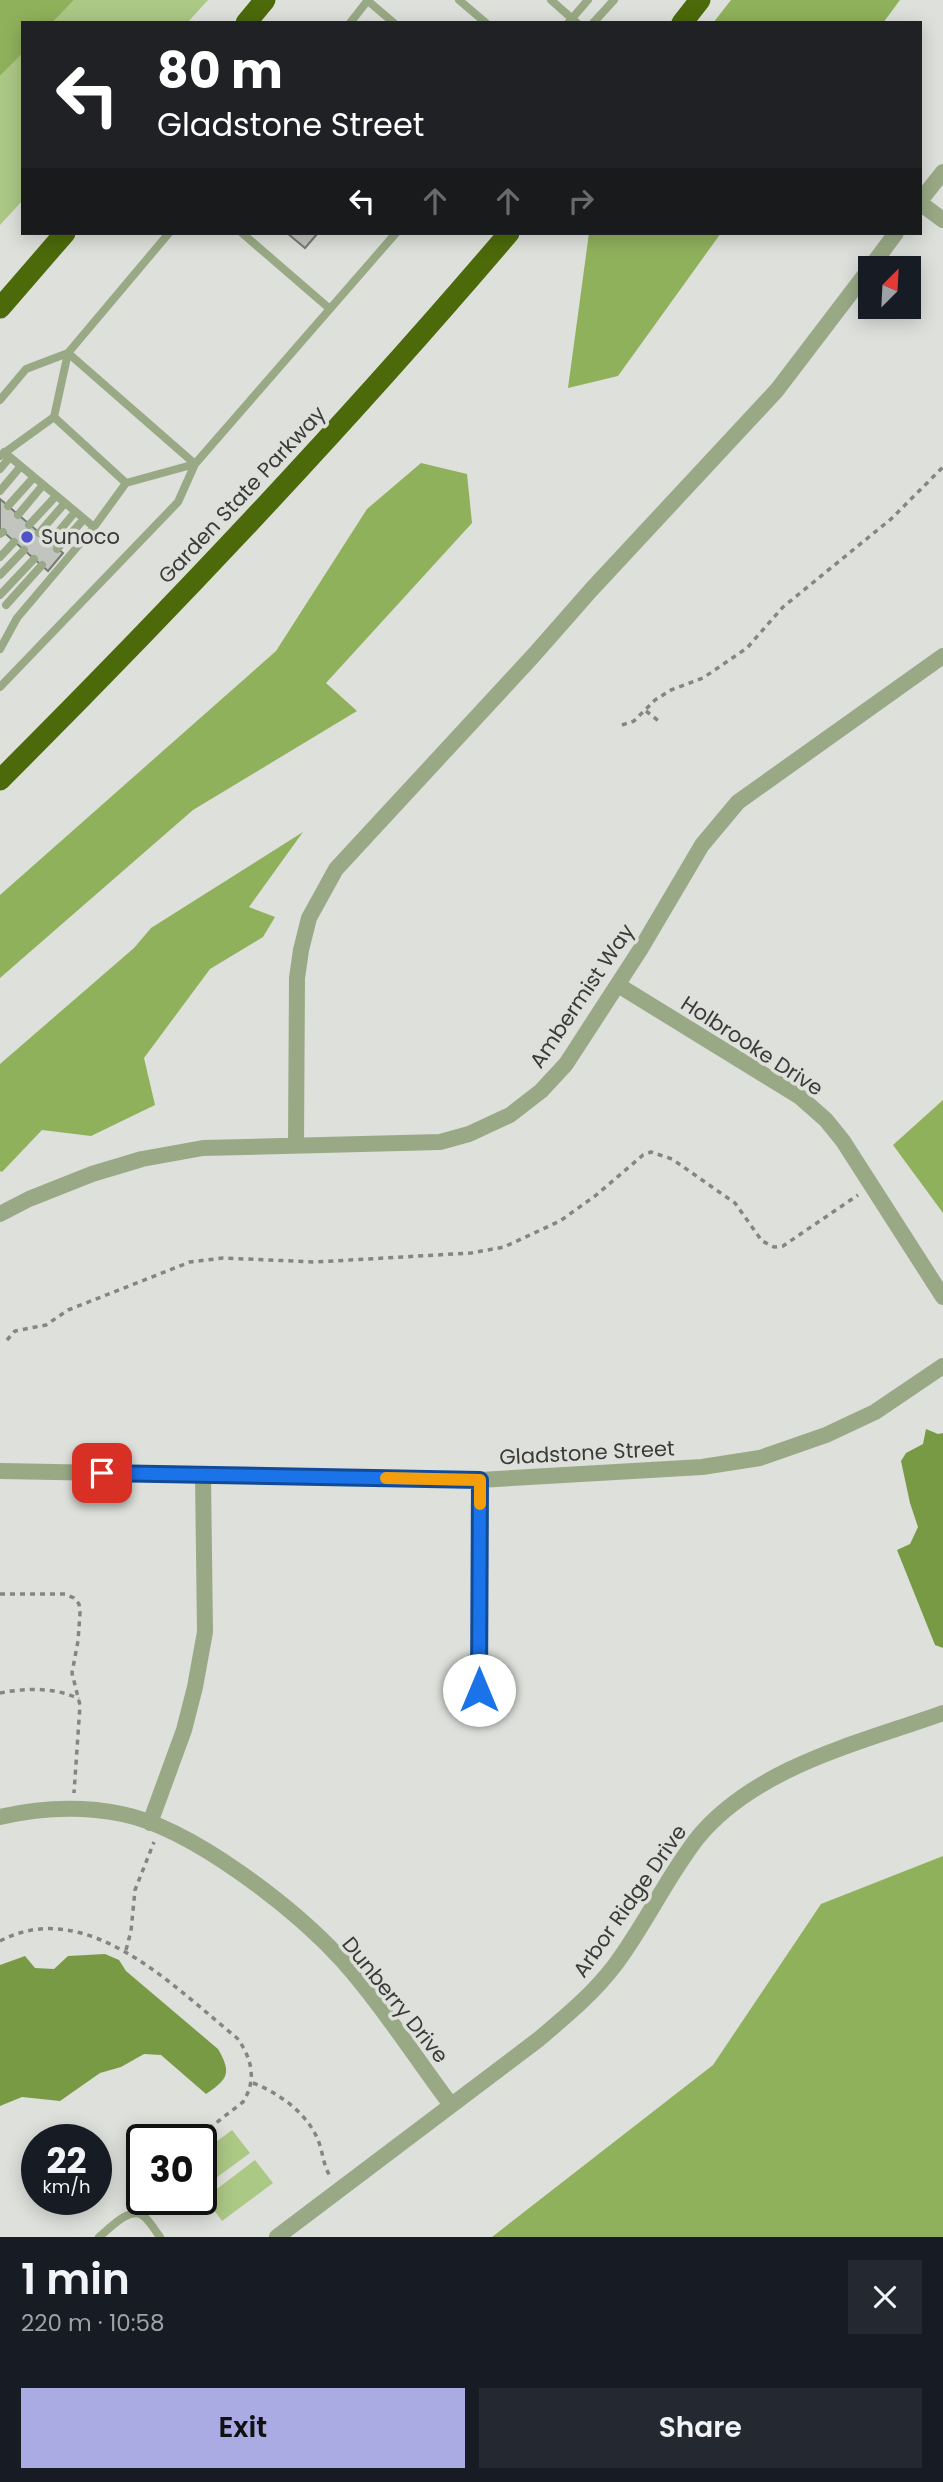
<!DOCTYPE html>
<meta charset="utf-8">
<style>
:root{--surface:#171b24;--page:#242831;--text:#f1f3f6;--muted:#9ea1a6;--accent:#a9abe2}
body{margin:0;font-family:Poppins,sans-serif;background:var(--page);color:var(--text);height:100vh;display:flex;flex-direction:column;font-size:26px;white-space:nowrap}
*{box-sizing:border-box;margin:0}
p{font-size:23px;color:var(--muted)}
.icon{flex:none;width:38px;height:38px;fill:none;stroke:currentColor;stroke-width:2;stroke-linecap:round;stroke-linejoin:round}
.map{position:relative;height:2237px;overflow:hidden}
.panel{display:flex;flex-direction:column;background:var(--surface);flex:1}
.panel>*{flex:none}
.top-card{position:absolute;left:21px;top:21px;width:901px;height:214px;border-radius:0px;box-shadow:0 4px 18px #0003;background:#202124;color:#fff;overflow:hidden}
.needle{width:46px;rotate:24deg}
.controls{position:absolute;left:858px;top:256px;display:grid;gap:14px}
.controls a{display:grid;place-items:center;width:63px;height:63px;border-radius:0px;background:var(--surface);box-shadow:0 4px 18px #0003;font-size:35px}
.speed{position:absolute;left:21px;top:2124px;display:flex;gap:14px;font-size:35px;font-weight:700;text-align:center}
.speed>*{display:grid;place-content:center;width:91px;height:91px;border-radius:50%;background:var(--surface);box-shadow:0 4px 18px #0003;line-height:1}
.speed small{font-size:18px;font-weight:400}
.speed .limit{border:4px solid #111;border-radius:10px;background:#fff;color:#111}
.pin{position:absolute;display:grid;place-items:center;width:60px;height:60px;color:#fff;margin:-30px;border-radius:14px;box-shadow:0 4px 10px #0006}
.me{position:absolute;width:77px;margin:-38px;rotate:0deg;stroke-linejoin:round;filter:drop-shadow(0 0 5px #0008)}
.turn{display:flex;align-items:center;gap:24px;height:147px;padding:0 21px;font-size:32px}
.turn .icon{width:91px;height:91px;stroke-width:2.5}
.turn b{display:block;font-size:49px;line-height:60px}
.lanes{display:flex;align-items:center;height:66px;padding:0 21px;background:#0003;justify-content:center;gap:35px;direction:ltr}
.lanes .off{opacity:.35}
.round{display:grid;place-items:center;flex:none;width:74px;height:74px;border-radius:0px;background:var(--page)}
.summary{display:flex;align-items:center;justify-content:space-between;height:119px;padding:0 21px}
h1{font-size:42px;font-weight:600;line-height:52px}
.action{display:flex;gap:14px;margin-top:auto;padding:14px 21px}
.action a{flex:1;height:80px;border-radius:0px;background:var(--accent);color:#111;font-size:28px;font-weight:600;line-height:80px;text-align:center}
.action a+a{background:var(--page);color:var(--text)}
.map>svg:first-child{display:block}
</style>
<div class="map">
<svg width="943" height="2237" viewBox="0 0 943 2237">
<rect width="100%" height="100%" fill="#dee0db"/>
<path fill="#acc885" d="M74,0H208L187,23H52Z
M23,53V200L0,225V76Z
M232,2130L250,2153L201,2189V2153Z
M255,2160L273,2183L222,2221L205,2198Z"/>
<path fill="#90b15c" d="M0,0H74L52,23H23V53L0,76Z
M731,0H900L883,23H713Z
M589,233H721L618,376L568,388Z
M421,463L467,474L472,523L326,683L357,711L193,810L0,978V895L276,651L367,509Z
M303,832L249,907L275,917L263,937L210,969L144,1058L155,1105L91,1136L42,1130L2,1172L0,1171V1064L134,948L151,928Z
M943,1100V1213L893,1145Z
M943,1856V2237H492L713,2065L821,1904Z"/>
<path fill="#799a45" d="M926,1429L938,1434L943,1433V1648L935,1645L897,1550L910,1544L918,1527L910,1503L901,1461L906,1453L923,1444Z
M105,1954L119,1960L126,1971L218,2049C232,2073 228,2079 206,2094L161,2055L144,2054L121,2067L100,2073L60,2101L22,2097L0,2106V1965L25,1956L35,1968L54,1969L68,1956Z"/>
<path fill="#c2c5bf" stroke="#787a75" stroke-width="2" d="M287,233H318L305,248Z
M0,499L63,553L48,571L0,529Z"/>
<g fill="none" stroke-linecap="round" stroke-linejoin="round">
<path stroke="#858683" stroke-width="3.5" stroke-dasharray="5 5" stroke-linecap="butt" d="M646,711L660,722
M622,725L634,721L655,700L671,690L703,678L747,648L783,607L891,519L943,467
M7,1340L15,1331L46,1325L68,1310L190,1262L223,1258L316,1262L471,1253L504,1247L560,1221L595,1196L643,1155L651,1152L672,1159L735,1203L762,1241L774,1247L783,1246L858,1195
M0,1594H65L74,1598L79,1604L80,1613L78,1641L72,1673L80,1705L74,1793
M0,1693C25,1688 56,1687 79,1699
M0,1941C87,1895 175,1988 237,2038C252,2058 257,2080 243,2102L194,2140
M126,1950L131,1931L135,1890L154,1842
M253,2083C279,2093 307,2113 318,2140C323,2152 323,2165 330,2176"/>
<path stroke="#99a985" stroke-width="8" d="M459,0L486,23
M551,0L577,23
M368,1L394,23
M350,23L368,0
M568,23L588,0
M593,23L614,0
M242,233L330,309
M0,400L26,369L68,353L169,233
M54,417L126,483
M4,452L94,527
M0,456L54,417L68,353L195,464
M0,469L10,457
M0,491L21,466
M8,506L34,477
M18,515L43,485
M29,525L56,496
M39,533L65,503
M0,534L3,532
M50,542L75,512
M57,549L84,519
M0,557L14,542
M0,575L24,550
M0,595L34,559
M6,605L42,565
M0,649L17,618L94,527L126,483L195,464
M0,687L178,502L195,464L396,233
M99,2237C109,2229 129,2207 142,2215C149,2219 155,2231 160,2237"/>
<path stroke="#99a985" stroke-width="16" d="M920,201L943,172
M920,203L943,220
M870,268L896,233
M618,985L800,1097L826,1120L843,1141L943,1297
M296,1145L297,978L301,950L309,918L336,869L533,656L591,590L777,390L870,268
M0,1214L29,1199L92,1174L142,1159L203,1148L440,1142L469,1134L510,1115L541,1091L566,1064L640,950L702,845L738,802L943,656
M0,1471L480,1480L702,1467L760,1458L826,1435L875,1412L943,1366
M479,1690L480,1480
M0,1817C39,1808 82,1806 122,1814C192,1828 294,1908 342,1960C382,2005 415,2057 451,2105
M150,1823L184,1730L195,1687L205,1632L203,1475
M277,2237L539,2039C566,2016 593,1994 615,1965C646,1924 667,1876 699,1836C758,1766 860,1743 943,1713"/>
<path stroke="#4c6a0a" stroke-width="21" d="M246,23L265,0
M682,23L700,0
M0,308L65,233
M0,780C176,604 347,423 509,233"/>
</g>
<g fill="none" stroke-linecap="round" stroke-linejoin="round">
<defs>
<path id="route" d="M102,1473L480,1480L479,1690"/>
</defs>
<use href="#route" stroke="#114b97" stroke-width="18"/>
<use href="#route" stroke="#1a73e8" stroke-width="12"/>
<path stroke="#f59e0b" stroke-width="12" d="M386,1478L480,1480V1504"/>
</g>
<circle fill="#5052c9" stroke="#dee0db" stroke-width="2.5" cx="27" cy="537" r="7"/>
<g text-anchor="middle" stroke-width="7" stroke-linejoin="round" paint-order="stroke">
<g font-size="21" fill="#3b3c3a" stroke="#dee0db">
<text transform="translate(242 495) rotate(-47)" y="7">Garden State Parkway</text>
<text transform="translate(582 996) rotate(-56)" y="7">Ambermist Way</text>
<text transform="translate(752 1046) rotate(33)" y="7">Holbrooke Drive</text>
<text transform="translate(587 1453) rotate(-3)" y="7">Gladstone Street</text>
<text transform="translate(630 1901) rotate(-55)" y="7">Arbor Ridge Drive</text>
<text transform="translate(395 2000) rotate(51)" y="7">Dunberry Drive</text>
</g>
<g font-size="21" fill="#3b3c3a" stroke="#dee0db" text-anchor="start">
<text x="41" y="544">Sunoco</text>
</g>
</g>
</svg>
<div class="controls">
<a><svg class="needle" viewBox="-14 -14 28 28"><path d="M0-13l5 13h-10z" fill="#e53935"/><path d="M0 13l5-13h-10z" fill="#9ea1a6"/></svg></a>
</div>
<div class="speed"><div>22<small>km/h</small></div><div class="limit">30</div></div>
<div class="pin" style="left:102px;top:1473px;background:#d93025"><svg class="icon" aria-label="arrive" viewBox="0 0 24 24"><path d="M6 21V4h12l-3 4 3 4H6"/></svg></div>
<svg class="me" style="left:479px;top:1690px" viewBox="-20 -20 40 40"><circle r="19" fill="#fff"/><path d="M0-13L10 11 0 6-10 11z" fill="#1a73e8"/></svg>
<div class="top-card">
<div class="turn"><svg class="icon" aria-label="left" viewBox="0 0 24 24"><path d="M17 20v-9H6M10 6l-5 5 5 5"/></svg><div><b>80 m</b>Gladstone Street</div></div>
<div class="lanes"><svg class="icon" aria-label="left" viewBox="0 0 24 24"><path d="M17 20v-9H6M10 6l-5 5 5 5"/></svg><svg class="icon off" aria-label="ahead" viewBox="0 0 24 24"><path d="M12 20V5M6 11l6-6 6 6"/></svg><svg class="icon off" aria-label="ahead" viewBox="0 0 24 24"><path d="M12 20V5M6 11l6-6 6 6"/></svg><svg class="icon off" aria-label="right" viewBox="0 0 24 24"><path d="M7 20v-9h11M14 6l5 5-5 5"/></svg></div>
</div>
</div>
<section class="panel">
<div class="summary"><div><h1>1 min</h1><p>220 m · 10:58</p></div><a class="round"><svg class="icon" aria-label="close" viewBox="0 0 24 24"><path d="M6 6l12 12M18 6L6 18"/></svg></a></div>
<div class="action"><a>Exit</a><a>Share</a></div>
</section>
